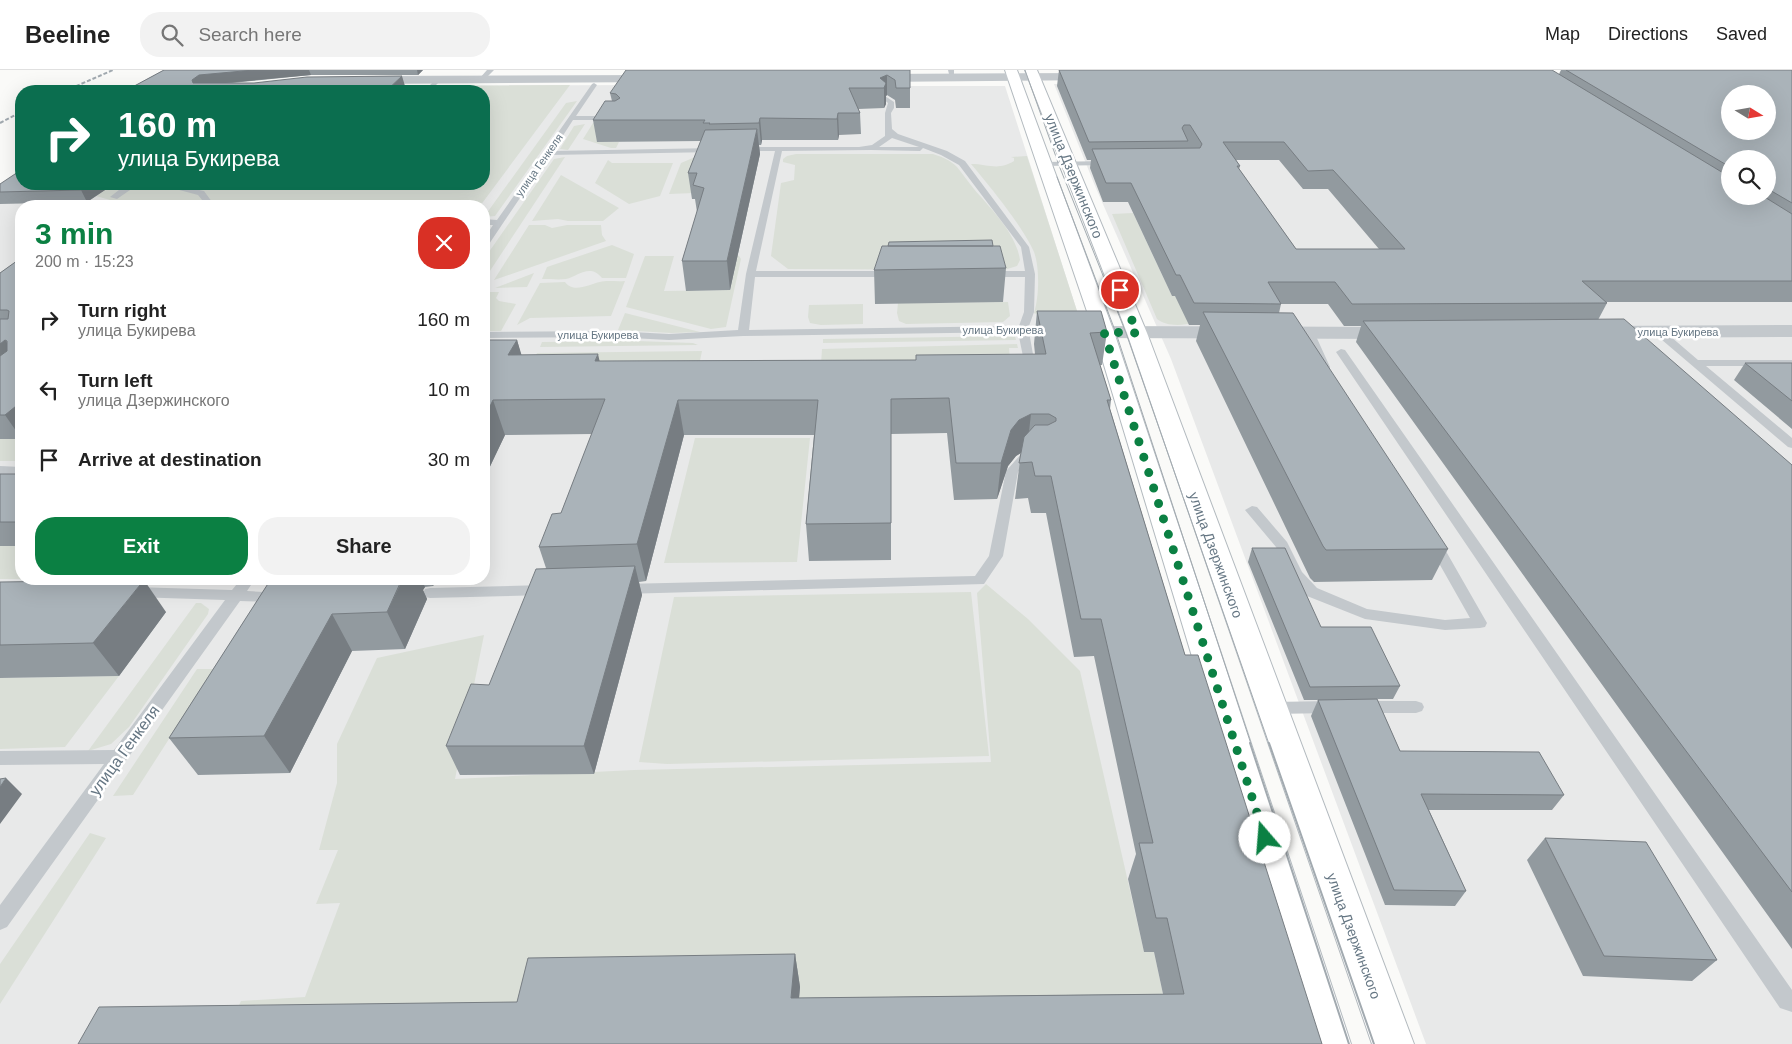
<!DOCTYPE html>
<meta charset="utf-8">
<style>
:root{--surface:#fff;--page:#f2f2f2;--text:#222;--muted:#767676;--line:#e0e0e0;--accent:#0b8043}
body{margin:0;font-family:Arial,sans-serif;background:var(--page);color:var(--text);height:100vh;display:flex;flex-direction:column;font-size:19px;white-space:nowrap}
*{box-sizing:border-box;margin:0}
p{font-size:16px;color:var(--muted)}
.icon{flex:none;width:28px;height:28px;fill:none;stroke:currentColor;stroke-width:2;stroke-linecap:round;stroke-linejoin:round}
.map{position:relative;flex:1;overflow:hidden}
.sheet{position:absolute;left:15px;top:130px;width:475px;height:385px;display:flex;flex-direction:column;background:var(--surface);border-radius:20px;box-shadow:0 5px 20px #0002}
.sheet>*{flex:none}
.guide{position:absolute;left:15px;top:15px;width:475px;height:105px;border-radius:20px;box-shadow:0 5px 20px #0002;background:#0b6e4f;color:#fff;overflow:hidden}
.needle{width:32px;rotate:101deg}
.controls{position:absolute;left:1721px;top:15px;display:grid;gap:10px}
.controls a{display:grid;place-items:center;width:55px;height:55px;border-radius:50%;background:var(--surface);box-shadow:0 5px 20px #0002;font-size:25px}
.pin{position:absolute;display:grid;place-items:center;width:42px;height:42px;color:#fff;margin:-21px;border:2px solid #fff;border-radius:50%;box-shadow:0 1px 5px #0007}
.me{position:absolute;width:55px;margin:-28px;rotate:342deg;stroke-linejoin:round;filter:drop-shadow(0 0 4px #0008)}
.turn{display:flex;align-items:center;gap:18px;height:105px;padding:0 20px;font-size:22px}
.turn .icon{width:65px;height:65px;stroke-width:2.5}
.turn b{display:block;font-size:35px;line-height:42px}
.round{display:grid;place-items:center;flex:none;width:52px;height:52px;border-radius:20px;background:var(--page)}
.head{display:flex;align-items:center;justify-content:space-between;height:85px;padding:0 20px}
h1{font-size:30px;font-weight:700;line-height:38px;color:var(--accent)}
.cta{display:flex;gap:10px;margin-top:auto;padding:10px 20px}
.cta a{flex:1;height:58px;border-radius:20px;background:var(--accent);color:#fff;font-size:20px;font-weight:700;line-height:58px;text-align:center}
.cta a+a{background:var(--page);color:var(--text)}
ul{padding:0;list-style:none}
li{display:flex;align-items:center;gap:15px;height:70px;padding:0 20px}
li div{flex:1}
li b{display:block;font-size:19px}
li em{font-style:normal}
header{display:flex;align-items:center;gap:30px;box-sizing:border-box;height:70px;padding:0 25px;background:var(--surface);border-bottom:1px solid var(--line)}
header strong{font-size:24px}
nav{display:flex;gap:28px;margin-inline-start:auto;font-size:18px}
.search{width:350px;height:45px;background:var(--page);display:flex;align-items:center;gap:12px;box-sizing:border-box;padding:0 18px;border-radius:20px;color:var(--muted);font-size:19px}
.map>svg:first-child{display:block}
</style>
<header>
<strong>Beeline</strong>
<div class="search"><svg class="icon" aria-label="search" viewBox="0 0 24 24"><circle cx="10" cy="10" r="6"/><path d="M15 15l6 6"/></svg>Search here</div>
<nav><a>Map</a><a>Directions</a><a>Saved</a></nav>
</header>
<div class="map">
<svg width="1792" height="974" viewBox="0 0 1792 974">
<rect width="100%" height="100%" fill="#fafaf8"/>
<path fill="#e8e9e9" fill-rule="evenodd" d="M1170,13L1730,61H1768L1792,36V974H1426L1171,289L1095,116L1054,14ZM1730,89H1768V126H1730Z
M877,14L891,16H1005L1078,244L1292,974H0V120L21,114H484V21H293L358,16ZM21,136H484V509H21Z"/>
<path fill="#dadfd7" d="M570,15L480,136H112L117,132L96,126L113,114H484V21H293L306,16Z
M577,31L495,146L484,147L566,33Z
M593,53H616L597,72H619L616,78H611L583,69Z
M585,54L568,80L560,79L574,56Z
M796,84H933C942,87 950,90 957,97C963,104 968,112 974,119C991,139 1016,163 1020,190L1017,196L1004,200L788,199L771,186L781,113L794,110L795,95L783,92V89L787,86Z
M1027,86L1078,244L1041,246L1034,243C1039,228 1040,198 1034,182C1024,158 989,115 971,94C988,94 998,101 1014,91V88L1011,87Z
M565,87L484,210V189L554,89Z
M695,87L694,123L669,124L681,93Z
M608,90L612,93H673L660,126L629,134L595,113Z
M561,105L619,138L603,151H568L558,149L532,151Z
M1133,143L1172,226H1260C1234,236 1182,268 1157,249L1112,144Z
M529,155H545L552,158L567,155H601L602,165L606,171L494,210Z
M612,175L634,184L626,208H602C590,193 578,206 566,209C559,210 549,209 542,209L547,197Z
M733,185L739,186L741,189L726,257L711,259L626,237L645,186H674L664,221L730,220L735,199Z
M534,203L527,217L495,218Z
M625,211L611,246L530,248L517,255L540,213L565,212C574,224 589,214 600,212C607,210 617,212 625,211Z
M485,222H499L496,228L499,231L516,234L501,261H484Z
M1008,232L1010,246L1003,252L906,254L899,251L897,243L898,233Z
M863,234V254L821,255L810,253L808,247L809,235Z
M625,243L700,262L671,263L618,260Z
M1015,266L1016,270L823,273V269Z
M636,271L693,273L698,275L540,277L542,272Z
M1017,274L1018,278H1009L1012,315L819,325L822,279Z
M702,281L693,325L518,319L537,283Z
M695,368H810L797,492L664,493Z
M0,369H21V391H0Z
M0,476H21V509H53H0Z
M986,514L1028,549L1080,601L1144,882H1154L1170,957L224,967L241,931L305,927L340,833L316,834L338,780H319L337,713V674L377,588L484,565L455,709L634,700L991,692L977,523Z
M971,522L989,686L667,694L639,692L674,527Z
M196,533H201L209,539L208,544L129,657L111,674L88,681Z
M197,599H214L133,725L113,726Z
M119,606L65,677L0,679V608Z
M90,763L106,768L0,934V894Z"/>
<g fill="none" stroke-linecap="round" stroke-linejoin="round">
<defs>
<path id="secondary" d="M1005,0H1017L1114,262L1351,974H1309L1094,262Z
M1025,0H1037L1147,263L1414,974H1372L1127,263Z"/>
</defs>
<use href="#secondary" stroke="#b3babf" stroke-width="2"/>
<path fill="#c3c8cc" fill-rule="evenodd" d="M487,0H494L483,11H479V9Z
M948,0H954V8H950Z
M436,9L441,10L430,21H424Z
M594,13L597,15L576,46H612L615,48L612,50H573L553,81L715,78L719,80L715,82L549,85L487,177L484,178V169L493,155H484V149L497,150L592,14Z
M885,26L894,32V38L891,43L892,59L898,64L947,81L965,91L1029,177L1035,204L1034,242L1029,256L1053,258L1058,261L1053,264L1029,262L1036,301L1035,303L1031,304L1026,301L1018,262L743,266L669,270L612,267L484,268V262L612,261L669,264L738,260L746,204L775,81H741L737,79L741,77H859L872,75L885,66V43L888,33L882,28ZM892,68L919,77H879ZM923,78L941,85L959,95L1021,177L1025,201H987L982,204L987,207H1025L1024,242L1019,256L749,260L755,207H893L898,204L893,201H756L782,81L871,80L920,81Z
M1111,91V95H1108L1043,96L1039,94L1043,92Z
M133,114H145L130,120L117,129L110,127L124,116Z
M157,114H171L204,121L215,136H207L198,125Z
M1659,259L1663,260L1698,290H1792V296H1706L1792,368V378L1788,377L1655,264L1654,262Z
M1310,261L1315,264L1330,297L1329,299H1321L1320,297L1305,264Z
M1341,279L1345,280L1792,920V942L1780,938L1336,282Z
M1034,381L1040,385L1038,388L1030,389L1018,402L1003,486L984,514L623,524L618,522L616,519L618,516L623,514L975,506L989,486L1006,401L1023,382Z
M0,396L21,397V405L0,404Z
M1252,436L1257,437L1287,472L1302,502L1317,518L1367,539L1445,550L1470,548L1427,472L1429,469H1439L1487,553L1485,557L1480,558L1445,560L1365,549L1307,526L1291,507L1276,477L1245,440Z
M241,509H255L247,521L282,523L284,527L282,531L277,532L240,531L7,857L0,860V835L104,694L0,695V681L114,680L225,530L134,527L129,526L127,522L129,518L134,517L232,520Z
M544,515L549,517L551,520L549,523L544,525L430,528L425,527L423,523L425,519L430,518Z
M1333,631L1339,633L1341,637L1339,641L1333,643L1272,644L1266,642L1264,638L1266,634L1272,632Z
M1362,631H1416L1422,633L1424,637L1422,641L1416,643H1362L1356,641L1354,637L1356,633Z"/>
<path fill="#c3c8cc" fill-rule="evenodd" d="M1095,3L1099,4L1101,7L1099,10L874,12L868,8L874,4Z
M655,5L661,9L659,12L367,14L361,10L367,6Z
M1792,255V267L1603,268L1596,266L1593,262L1596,258L1603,256Z
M1078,256L1394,257L1401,259L1404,263L1401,267L1394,269L1078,268L1071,266L1068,262L1071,258Z"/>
<use href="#secondary" fill="#fff" fill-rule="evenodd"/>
<path stroke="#a2aab0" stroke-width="1" d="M1025,0L1060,98L1126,263L1269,674
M1057,107L1116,263L1251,674"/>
<path stroke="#a2aab0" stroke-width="2" d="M1250,673L1349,974
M1269,673L1374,974"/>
<path stroke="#a2aab0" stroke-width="2" stroke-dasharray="4 2" stroke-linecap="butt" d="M65,21L113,0
M0,53L21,42"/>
</g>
<path fill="#929a9f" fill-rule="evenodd" d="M164,0H449H423L418,5H311L232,13L405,16L400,21H125Z
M910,0V38H896L895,30L887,25L886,26V34L884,38L858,39L860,43L861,64L839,65L838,70H762L761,75H759L760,84L730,220L686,221L682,191L697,142L695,129H692L688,103L701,71L597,72L593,50L612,31L610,23Z
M1059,0L1559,4L1561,0H1792V232H1607V233L1598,250L1792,395V879L1356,272L1361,256H1344L1328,234H1281L1279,243L1448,479L1432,510L1314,512L1310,508L1196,271L1200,255H1189L1175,226H1172L1128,132H1103L1090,98L1091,90H1087L1057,16ZM1730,89H1768V126H1730ZM1236,90H1279L1303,119H1328L1379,179H1296L1239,99L1240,96Z
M0,114H114L87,132L0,134Z
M993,176L1006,198L1003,232L875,234L874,200Z
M21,188V369H0V203Z
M1037,241L1107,262L1102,295H1100L1111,330L1110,339L1185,585L1322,974L517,932L795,884L800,917L799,928L1163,924L1154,882H1144L1128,809L1136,784L1094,586L1074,587L1046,443H1031L1028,428L1015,429L1021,383L1016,386L1008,396L997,429L954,430L947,363L891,364V490L809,491L806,454L814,365H684L646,511L639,512L642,525L594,704L460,705L446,676L489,615L546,498L539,477L561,443L592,364L505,365L484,409V270H517L521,285L600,291L916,290L1035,284L1034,274Z
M1745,293H1792V359L1734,310Z
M0,404H21V476H0Z
M1252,478L1321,557L1400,616L1393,629H1377L1400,681L1564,725L1552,740H1429L1466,821L1455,836L1385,835L1311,646L1318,630H1304L1248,492Z
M271,509H437L433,516L425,517L423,520L427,529L405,579L352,581L290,703L198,705L169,668Z
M0,512L166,542L119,606L0,608Z
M1545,768L1717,890L1692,911L1583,906L1527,790Z"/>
<path fill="#777d82" d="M254,0H309L311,5L204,15L196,21L192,10L199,5Z
M417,0H423L418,5Z
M887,5V25L886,26V34L884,38V18L880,8Z
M402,6L405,16L400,21H386Z
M838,43L839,65L838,70L837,49Z
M760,48L762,70L761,75L759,53Z
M757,59L760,84L730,220L727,191Z
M90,114H114L87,132L81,120Z
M5,270L20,292L0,307V274Z
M517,270L527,303L508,285Z
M598,284L606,319L595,291Z
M493,330L505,365L484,409V349Z
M678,330L684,365L646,511L637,474Z
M21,332V368L5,345Z
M1031,344L1027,379L1016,386L1008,396L997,429L1001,393L1011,360L1019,350Z
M635,496L642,525L594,704L584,676Z
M403,509H421L425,517L423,520L427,529L405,579L387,542Z
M430,509H437L433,516Z
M144,510L166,542L119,606L93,573Z
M332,544L352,581L290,703L264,666Z
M6,708L22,724L0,754V717Z
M795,884L800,917L796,961L791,928Z"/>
<path fill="#aab3b9" stroke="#777d82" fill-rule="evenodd" d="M164,0H254L199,5L192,10L193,13H254L307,7L402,6L386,21H125Z
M626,0H910V18H896L895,10L887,5L880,8L886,13L884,18H849L860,43H838L837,49L760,48L759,53L709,54L710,53H703L705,50H593L605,31H615L620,28L616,24L610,23Z
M1059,0H1552L1730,107V126H1763L1792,144V211H1582L1607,233L1352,234L1335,212H1268L1281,234L1194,233L1180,205H1176L1131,113H1106L1092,79L1200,78L1202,74L1190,55H1184L1182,58L1188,71L1089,72ZM1223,72H1284L1308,101L1333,100L1405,179H1296L1237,96H1240Z
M1566,0H1792V133L1768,119V89H1730V97ZM1730,24H1768V61H1730Z
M757,59L727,191H682L704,118L693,115L697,103H688L705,60Z
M21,100V114H90L81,120L0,122V114Z
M992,170L993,176H888L889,172Z
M882,176H1000L1006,198L874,200Z
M21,188V332L5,345H0V286L7,281V271L5,270L0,274V249H8L9,241L7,240H0V203Z
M1037,241H1101L1107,262L1090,263L1111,330H1107L1185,585H1198L1322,974H78L99,937L517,932L528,888L795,884L791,928L1184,924L1167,848H1156L1139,773H1153L1101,549H1081L1051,406H1035L1032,392L1019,393L1024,367L1035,355H1048L1056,351V348L1049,344H1031L1019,350L1011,360L1001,393H956L949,328L891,329V453L806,454L818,330H678L637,474L539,477L552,444L561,443L605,329L493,330L484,349V270H517L508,285L598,284L595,291L916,290V285L1046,284Z
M1203,242L1293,243L1448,479L1326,480L1323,476Z
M1624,249L1792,395V822L1363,251Z
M1745,293H1792V331Z
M0,404H21V452H0Z
M1252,478H1285L1321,557H1371L1400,616L1310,617Z
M635,496L584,676H446L471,614L489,615L536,499Z
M271,509H402L387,542L332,544L264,666L169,668Z
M144,510L93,573L0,575V512Z
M1377,629L1400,681L1539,682L1564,725L1421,724L1466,821L1394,820L1318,630Z
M6,708L0,717V709Z
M1545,768L1646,772L1717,890L1604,886Z"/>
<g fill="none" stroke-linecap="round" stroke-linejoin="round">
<path stroke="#0b8043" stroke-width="9" stroke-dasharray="0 16.2" d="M1120,220L1137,263L1104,262L1265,768"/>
</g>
<g text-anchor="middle" stroke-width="5" stroke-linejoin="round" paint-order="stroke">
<g font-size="11" fill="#657683" stroke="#fff">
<text transform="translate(539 95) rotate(-55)" y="4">улица Генкеля</text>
<text x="1003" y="264">улица Букирева</text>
<text x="1678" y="266">улица Букирева</text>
<text x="598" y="269">улица Букирева</text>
</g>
<g font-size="14" fill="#657683" stroke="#fff">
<text transform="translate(1074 106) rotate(68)" y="5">улица Дзержинского</text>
<text transform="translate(1216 485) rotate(70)" y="5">улица Дзержинского</text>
<text transform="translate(1354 866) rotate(70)" y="5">улица Дзержинского</text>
</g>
<g font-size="16" fill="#657683" stroke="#fff">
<text transform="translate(124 680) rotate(-54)" y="6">улица Генкеля</text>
</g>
</g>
</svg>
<div class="controls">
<a><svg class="needle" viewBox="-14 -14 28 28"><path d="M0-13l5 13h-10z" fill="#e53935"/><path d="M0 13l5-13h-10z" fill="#767676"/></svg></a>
<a><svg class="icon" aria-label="search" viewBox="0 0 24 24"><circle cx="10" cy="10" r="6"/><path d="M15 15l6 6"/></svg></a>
</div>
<div class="pin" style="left:1120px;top:220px;background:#d93025"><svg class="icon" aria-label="arrive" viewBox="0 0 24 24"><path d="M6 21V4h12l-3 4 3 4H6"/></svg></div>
<svg class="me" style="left:1265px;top:768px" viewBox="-20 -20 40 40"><circle r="19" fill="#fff"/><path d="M0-13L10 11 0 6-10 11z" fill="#0b8043"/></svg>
<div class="guide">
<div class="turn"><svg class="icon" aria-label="right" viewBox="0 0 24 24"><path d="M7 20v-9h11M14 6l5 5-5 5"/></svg><div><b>160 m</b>улица Букирева</div></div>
</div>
<section class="sheet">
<div class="head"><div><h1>3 min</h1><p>200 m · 15:23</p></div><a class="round" style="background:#d93025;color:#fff"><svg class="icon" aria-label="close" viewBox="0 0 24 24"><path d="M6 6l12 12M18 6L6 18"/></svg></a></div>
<ul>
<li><svg class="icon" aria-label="right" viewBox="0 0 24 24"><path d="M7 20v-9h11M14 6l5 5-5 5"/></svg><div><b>Turn right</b><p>улица Букирева</p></div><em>160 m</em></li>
<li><svg class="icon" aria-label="left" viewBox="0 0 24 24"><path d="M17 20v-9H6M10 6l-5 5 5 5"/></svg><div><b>Turn left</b><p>улица Дзержинского</p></div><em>10 m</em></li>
<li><svg class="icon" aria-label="arrive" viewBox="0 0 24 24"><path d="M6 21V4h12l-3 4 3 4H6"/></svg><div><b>Arrive at destination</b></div><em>30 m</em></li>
</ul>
<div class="cta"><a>Exit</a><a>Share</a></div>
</section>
</div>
